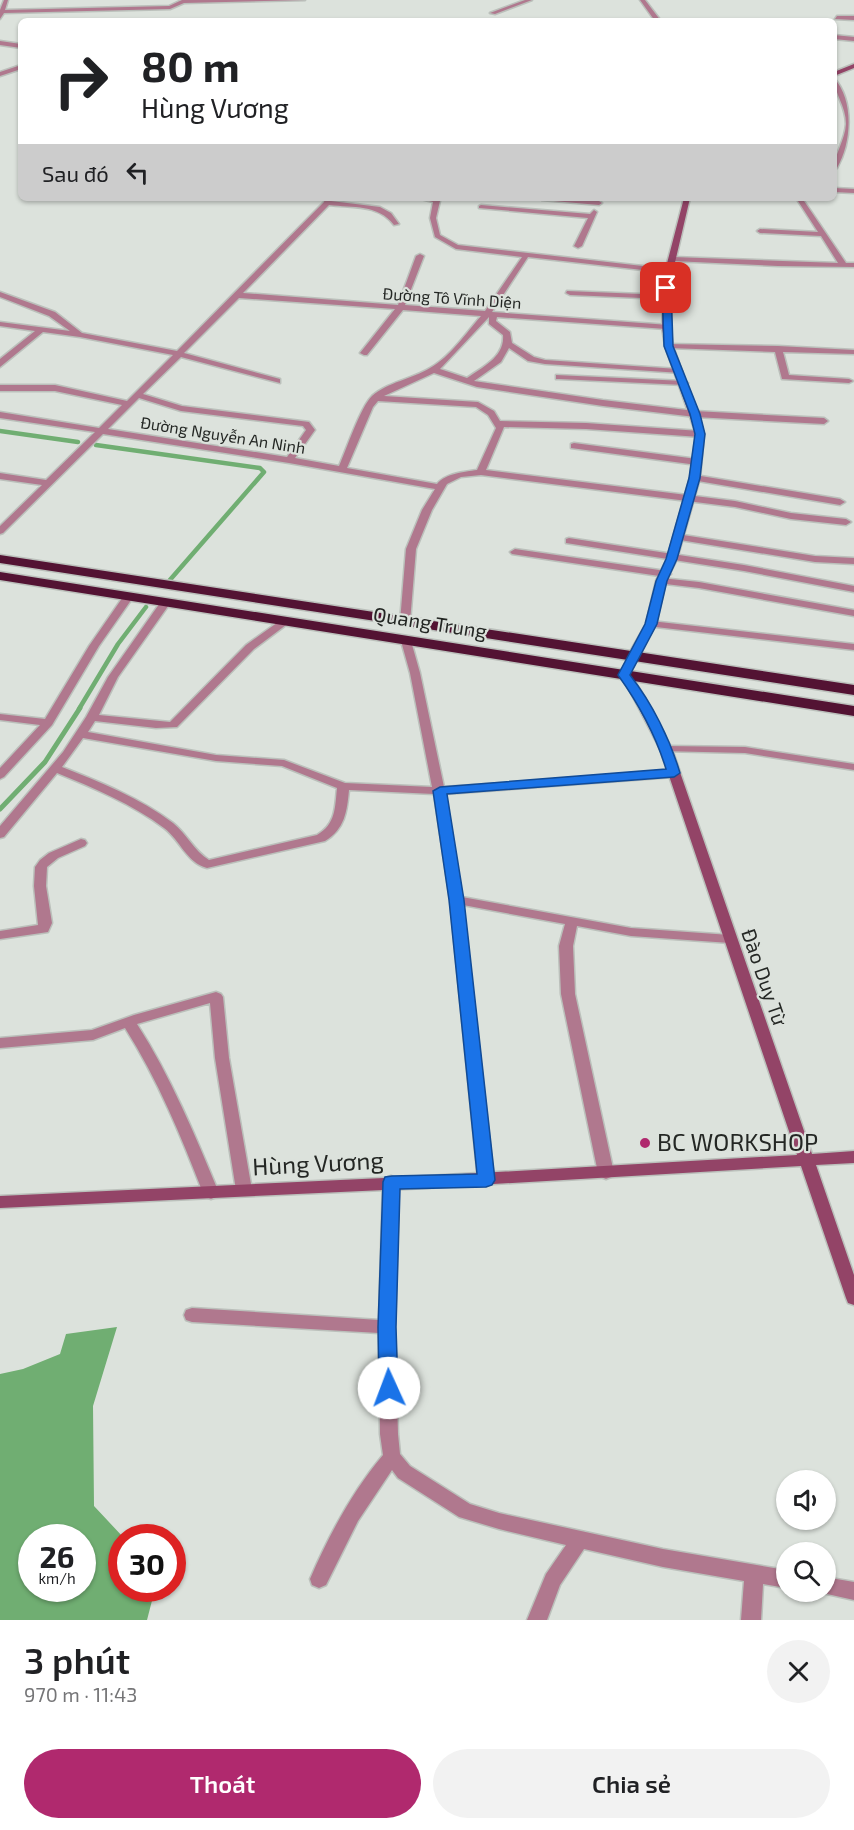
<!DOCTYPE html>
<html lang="vi">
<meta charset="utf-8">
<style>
:root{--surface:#fff;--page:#f2f2f2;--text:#202124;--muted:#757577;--accent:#b0296e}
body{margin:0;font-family:"Exo 2",sans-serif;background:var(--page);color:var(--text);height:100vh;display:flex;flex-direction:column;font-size:22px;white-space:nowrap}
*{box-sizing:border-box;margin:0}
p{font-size:20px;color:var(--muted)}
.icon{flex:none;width:33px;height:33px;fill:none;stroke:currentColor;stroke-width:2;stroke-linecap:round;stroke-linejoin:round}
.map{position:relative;height:1620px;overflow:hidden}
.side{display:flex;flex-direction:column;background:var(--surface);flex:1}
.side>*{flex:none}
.hud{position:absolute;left:18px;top:18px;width:819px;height:183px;border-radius:9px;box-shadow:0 2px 4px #0004;background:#fff;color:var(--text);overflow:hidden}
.buttons{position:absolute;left:776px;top:1470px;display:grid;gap:12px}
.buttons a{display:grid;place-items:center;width:60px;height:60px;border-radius:50%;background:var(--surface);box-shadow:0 2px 4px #0004;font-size:30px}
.speed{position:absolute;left:18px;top:1524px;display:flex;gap:12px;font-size:30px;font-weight:700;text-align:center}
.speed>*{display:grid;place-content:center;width:78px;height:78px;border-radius:50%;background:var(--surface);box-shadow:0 2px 4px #0004;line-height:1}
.speed small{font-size:15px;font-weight:400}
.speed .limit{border:9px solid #d22;background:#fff;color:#111}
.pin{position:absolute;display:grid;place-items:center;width:51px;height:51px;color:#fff;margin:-26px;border-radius:12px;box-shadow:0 3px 9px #0006}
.me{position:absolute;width:66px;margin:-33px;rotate:358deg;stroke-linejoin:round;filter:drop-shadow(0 0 4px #0008)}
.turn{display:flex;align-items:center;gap:21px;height:126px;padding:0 24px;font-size:27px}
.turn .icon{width:78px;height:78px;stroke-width:2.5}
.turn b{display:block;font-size:42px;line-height:51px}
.then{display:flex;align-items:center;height:57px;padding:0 24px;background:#0003;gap:12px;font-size:22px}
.round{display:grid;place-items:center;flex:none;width:63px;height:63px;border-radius:32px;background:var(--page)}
.summary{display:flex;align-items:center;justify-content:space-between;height:102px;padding:0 24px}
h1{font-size:36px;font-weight:600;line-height:45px}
.action{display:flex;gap:12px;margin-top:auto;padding:12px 24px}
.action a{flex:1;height:69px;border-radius:36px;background:var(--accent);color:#fff;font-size:24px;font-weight:600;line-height:69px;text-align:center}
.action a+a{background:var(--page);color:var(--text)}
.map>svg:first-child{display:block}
</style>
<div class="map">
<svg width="854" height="1620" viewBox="0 0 854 1620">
<rect width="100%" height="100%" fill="#dce2dc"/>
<path fill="#70ae72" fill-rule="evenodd" d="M117,1327L93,1406L94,1506L123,1537L122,1588L155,1589L147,1620H0V1374L23,1369L60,1354L66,1334ZM32,1538H82V1588H32Z"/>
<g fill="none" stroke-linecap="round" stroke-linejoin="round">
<path stroke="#70ae72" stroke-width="4.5" d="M0,431L78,442
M96,445L260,468L264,472L169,581
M79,709L118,644L146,607"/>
<path stroke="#70ae72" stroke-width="5" d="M0,809L45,762L80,708"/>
<defs>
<path id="street" d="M4,0H8L5,10L169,6L182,0H305L184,3L170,9L4,13L0,19V10Z
M525,0H532L495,14L490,13Z
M640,0H645L661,21H655Z
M837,16H854V20L835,19Z
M834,35L854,37V41L834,39Z
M0,41L21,44V48L0,45Z
M21,65V69L0,76V72Z
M834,78C854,100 852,142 837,168L834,170C834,154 845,141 846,124C846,106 834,93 834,78Z
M834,188L854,189V193L834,192Z
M325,198H331V201L380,207L391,213L399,224L394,225C378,204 353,208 329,205L243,293L398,305L416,256L420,254L424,256L405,305L485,311L522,257L456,249L435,237L430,218L433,202L417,198H431L440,201L436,218L440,235L458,245L669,269L673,271L669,273L528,257L492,312L669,325V329H666L497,317L496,321L510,332L512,343L534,357L545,360L678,369L682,371L681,373L545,364L528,361L509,348L501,362L474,381L603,400L695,411L824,418L828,421L824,424L695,417L603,406L477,387L434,373L384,396L478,402L494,411L500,421L586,423L700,431L704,434L700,437L586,429L504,427L486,470L735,501L791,513L846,519L851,522L846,525L791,519L735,507L481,475L461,477L447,484L432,510L416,549L410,622L405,625L400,622L406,549L422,510L435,489L289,463L103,434L3,533L0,534V526L42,485L0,479V473L46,480L95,432L0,418V412L99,428L122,405L55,391H0V385H55L127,401L173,355L80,337L43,332L0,367V359L35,331L0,326V322L70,331L49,316L0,297V292L55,312L82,333L177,351L324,202ZM239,298L395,309L360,353L364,355H367L403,310L481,316C466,333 450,357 430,368C412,379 388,382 372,396C360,408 347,448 339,466L295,458L315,430L309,422L182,406L143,394L181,357L280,383V379L184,353ZM489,317V324L503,335C505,357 482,367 467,378L440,369ZM139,398L181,411L303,426L306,430L287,457L108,429ZM378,401L476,407L488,415L496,428L477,470C464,472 446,473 437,484L347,468L373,407Z
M539,198L599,201L602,203L599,205L542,200Z
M796,198H802L846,263H854V267L778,266L673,261L669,259L673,257L838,263L821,236L760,233L757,231L760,229L818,232Z
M481,205L590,214L594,210L597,212L582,246L578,248L574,246L588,218L479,208V206Z
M567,291L666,295L670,297L666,299L570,295L566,293Z
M666,344L778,346L854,350V354L783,352L789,375L849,379L853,381L849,383L782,379L775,352L669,348H666Z
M556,375L684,381L688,383L684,385L559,379H556Z
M574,443L697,459L701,462L697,465L571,448V444Z
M695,475L840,499L845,502L840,505L692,480V476Z
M677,534L815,556L854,558V564L815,562L674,539V535Z
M569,538L744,565L854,586V592L744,571L566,543V539Z
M515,549L666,571L671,574L666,577L512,554L510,552Z
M661,578L699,582L854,610V616L699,588L657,583V579Z
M129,593L134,596L99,646L52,725L4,777L0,779V768L40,725L0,720V714L45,719L89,646L125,594Z
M166,599L171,602L118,677L99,715L170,722L246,645L281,620L285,619L290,622L254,649L177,727L156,728L95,721L88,732L216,755L284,760L345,783L432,787L410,673L401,641L406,638L411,641L420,673L444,787L677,771L679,773L677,775L673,777L445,794L462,897L631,928L730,935L737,939L730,943L631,936L577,926L573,946L575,994L614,1173L611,1177L606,1179L601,1177L598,1173L561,994L559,946L565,924L463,905L494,1180L491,1184L486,1186L481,1184L478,1180L450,900L434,794L349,790C347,811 345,829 325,841L207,868C187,863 180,840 164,828C132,804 94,788 57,773L4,837L0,838V826L63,752L86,717L108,677L162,600ZM83,738L216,761L282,766L337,788C335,807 336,824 317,835L209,860C194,851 187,834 173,823C140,798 100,782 62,767Z
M651,621L854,644V650L647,626L646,624Z
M666,746L745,747L854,764V770L745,753L662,751L660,749L662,747Z
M81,839L85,840L87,843L85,846L58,858L47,867L46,886L52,923L48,932L0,939V931L38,925L34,886L35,867L40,860L49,853Z
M216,992L221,994L223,997L229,1058L252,1190L249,1194L244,1196L239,1194L236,1190L215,1058L210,1003L137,1024C171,1077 195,1135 219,1193L216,1197L211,1199L206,1197L203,1193C181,1136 158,1080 125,1028L93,1040L0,1048V1038L92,1030L134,1015Z
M391,1176L396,1178L399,1182L395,1327L398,1434L400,1454L410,1466L470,1504L499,1513L663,1549L786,1570V1588L763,1584L761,1620H741L744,1581L663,1567L584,1549L560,1585L547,1620H527L546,1574L566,1545L499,1529L459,1517L398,1478L392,1470L358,1521L326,1585L319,1588L312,1585L310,1579C329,1535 352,1492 383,1455L380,1434L379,1333L192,1322L186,1320L184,1315L186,1310L192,1308L379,1320L383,1182L386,1178Z
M825,1577L854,1582V1600L818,1592H825Z"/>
<path id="secondary" d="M854,64V68L834,76V72Z
M684,198H690L673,271L670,327L673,346L704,434L700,478L677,559L666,581L656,624L637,657L632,660L627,657L646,624L656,581L667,559L690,478L696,434L665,346L662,327L665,271Z
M624,672C638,677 663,733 672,749L812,1154L854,1151V1163L816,1165L854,1275V1305L848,1303L846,1298L801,1166L427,1188L0,1208V1196L427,1176L797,1155L660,749L629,689L619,675Z"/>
<path id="highway" d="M0,555L854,685V695L0,563Z
M0,572L854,706V716L0,580Z"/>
</defs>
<use href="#street" stroke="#bbc0bb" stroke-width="3"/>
<use href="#secondary" stroke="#bbc0bb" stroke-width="3"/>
<use href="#highway" stroke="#bbc0bb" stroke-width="3"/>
<use href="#street" fill="#b0788e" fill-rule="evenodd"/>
<use href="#secondary" fill="#934467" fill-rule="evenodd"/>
<use href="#highway" fill="#531333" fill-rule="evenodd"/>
</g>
<path fill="#1a73e8" stroke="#114b97" stroke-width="1.5" d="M666,285L671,288L673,346L700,414L705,434L700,478L677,559L667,581L657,624L630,675C652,703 670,739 680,773L674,777L447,794L464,900L495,1180L492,1185L486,1187L400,1189L396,1327L398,1388L395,1394L389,1396L382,1394L379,1388L378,1327L383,1182L385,1177L392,1176L477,1174L449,900L433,791L440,787L666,769C656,736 638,703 618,675L645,624L656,581L666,559L689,478L695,434L690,414L664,346L662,288Z"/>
<circle fill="#b0296e" stroke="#dce2dc" stroke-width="2" cx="645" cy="1143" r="6"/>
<g text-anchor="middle" stroke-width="4.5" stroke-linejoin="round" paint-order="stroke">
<g font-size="16" fill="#242724" stroke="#dce2dc">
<text transform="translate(452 298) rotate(4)" y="6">Đường Tô Vĩnh Diện</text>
<text transform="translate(223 435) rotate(9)" y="6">Đường Nguyễn An Ninh</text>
</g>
<g font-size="20" fill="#242724" stroke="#dce2dc">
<text transform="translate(430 623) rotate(9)" y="7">Quang Trung</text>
<text transform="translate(764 977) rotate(71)" y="7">Đào Duy Từ</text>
</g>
<g font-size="24" fill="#242724" stroke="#dce2dc" text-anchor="start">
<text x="657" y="1151">BC WORKSHOP</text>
</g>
<g font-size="24" fill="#242724" stroke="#dce2dc">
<text transform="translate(318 1164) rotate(-3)" y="8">Hùng Vương</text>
</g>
</g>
</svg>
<div class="buttons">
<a><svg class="icon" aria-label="sound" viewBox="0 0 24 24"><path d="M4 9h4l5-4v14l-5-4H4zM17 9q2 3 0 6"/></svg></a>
<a><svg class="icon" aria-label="search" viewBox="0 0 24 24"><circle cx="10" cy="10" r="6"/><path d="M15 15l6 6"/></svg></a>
</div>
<div class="speed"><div>26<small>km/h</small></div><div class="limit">30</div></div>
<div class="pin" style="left:666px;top:288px;background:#d93025"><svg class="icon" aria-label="arrive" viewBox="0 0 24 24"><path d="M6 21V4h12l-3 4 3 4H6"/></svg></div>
<svg class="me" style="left:389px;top:1388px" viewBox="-20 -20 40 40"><circle r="19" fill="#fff"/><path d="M0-13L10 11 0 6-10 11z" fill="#1a73e8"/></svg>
<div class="hud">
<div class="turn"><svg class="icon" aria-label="right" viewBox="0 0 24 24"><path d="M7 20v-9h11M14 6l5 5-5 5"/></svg><div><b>80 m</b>Hùng Vương</div></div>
<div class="then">Sau đó<svg class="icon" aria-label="left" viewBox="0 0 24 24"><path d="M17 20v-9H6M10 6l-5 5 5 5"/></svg></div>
</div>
</div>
<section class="side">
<div class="summary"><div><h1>3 phút</h1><p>970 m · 11:43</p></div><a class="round"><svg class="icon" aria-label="close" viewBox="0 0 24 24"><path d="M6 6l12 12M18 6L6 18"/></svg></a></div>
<div class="action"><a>Thoát</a><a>Chia sẻ</a></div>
</section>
